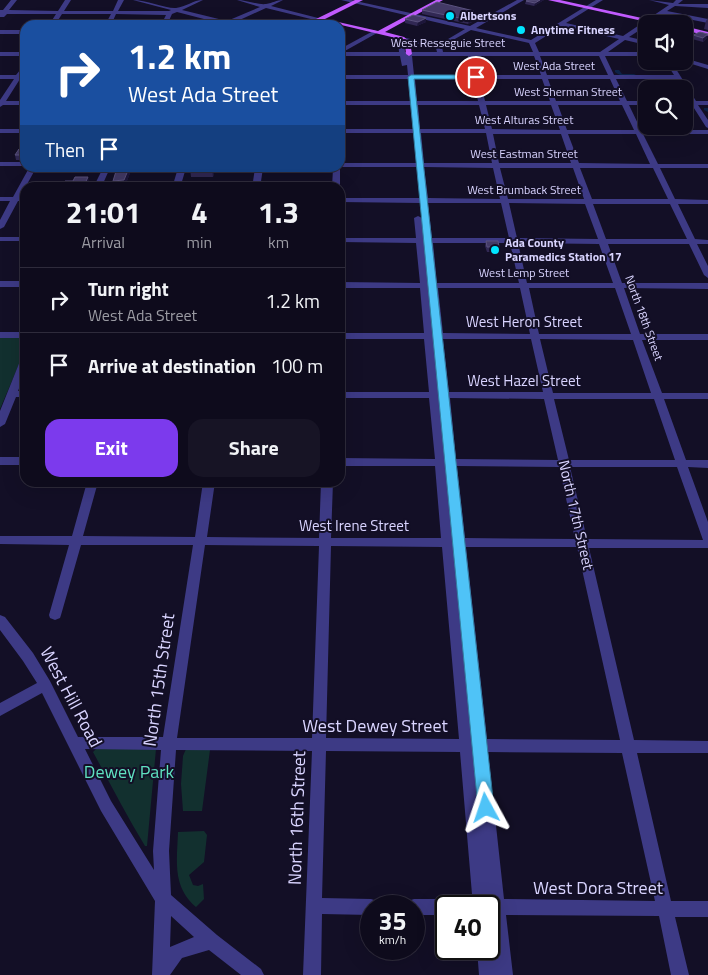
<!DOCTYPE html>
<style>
:root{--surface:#0e0b1c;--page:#171425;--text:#f1f3f6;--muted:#9b9ba3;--line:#2e2b3b;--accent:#7c3aed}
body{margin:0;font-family:"Titillium Web",sans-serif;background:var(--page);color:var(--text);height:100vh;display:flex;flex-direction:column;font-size:19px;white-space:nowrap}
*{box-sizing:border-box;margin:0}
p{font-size:16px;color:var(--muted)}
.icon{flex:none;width:28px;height:28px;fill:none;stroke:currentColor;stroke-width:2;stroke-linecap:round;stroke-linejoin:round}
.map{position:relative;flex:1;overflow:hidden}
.side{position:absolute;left:20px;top:182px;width:325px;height:305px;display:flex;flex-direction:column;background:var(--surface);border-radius:15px;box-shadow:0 5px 20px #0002,0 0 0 1px var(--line)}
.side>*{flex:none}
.banner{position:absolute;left:20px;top:20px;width:325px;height:152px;border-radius:15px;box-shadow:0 5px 20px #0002,0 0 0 1px var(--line);background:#1a4fa0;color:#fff;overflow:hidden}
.fabs{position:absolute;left:638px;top:15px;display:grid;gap:10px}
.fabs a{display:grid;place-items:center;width:55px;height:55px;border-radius:10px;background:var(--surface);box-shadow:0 5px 20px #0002,0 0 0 1px var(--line);font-size:25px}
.speed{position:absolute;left:360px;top:895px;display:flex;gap:10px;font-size:25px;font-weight:700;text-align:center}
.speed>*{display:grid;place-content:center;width:65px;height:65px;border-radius:50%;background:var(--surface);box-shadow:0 5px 20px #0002,0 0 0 1px var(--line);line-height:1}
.speed small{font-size:12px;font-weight:400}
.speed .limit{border:2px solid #111;border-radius:8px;background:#fff;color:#111}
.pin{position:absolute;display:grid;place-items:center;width:42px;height:42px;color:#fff;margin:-21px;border:2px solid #fff;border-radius:50%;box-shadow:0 1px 5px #0007}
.me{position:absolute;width:55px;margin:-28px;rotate:355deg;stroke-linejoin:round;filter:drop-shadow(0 0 4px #0008)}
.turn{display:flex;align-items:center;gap:18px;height:105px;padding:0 25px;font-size:22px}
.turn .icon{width:65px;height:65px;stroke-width:2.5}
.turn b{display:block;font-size:35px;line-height:42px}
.then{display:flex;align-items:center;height:48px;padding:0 25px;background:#0003;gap:10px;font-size:19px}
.eta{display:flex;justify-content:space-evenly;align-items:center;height:85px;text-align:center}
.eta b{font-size:30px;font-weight:700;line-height:35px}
.cta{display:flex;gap:10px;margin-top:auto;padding:10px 25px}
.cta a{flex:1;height:58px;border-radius:15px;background:var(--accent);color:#fff;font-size:20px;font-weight:700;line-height:58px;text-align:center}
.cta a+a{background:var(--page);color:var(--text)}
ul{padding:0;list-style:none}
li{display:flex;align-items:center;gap:15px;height:65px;padding:0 25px;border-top:1px solid var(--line)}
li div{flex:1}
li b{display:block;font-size:19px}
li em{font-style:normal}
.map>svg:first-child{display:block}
</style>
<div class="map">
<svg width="708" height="975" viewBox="0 0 708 975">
<rect width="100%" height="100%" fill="#130f26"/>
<path fill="#12302f" d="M0,337H25V350L0,409Z
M96,749H156L147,846H145C126,815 110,783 93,752Z
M186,749L210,750L202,811H183L181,784L183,756Z
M204,831L207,835L204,862L189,875L193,885L198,886L203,884L204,899L196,907C172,886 177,861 178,832Z"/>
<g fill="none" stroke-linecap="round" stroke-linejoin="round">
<path fill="#0c2248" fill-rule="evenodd" d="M615,70H619L622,74H634L636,75C630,78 621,77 615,72Z
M648,79H652L668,89H662L648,81Z
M704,108H708V112L704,110Z"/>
<path fill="#3d3a85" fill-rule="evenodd" d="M11,0H17L9,10L58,11L65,0H71L64,11H113L118,0H124L118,11H169L171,10L133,0C146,0 167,9 176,8C186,7 193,0 203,0L182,10L227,21L260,7L237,0C246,0 258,5 266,4C273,3 276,0 283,0L271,6L322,19L319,21L266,8L233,23L239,25H227L177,12L172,14L167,25H161L166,15L116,14L111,25H105L111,14H62L55,25H49L56,14H7L4,17H0V10H3Z
M341,0H351L470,26L517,0H524L476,28L531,40L596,0H603L566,23L623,36L669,5L649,0L673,3L676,0H683L678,4H708V8L675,6L667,11L708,19V23L663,14L646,24V26L629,37L646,41V45L625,40L608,52H646V56H605L614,75H674L665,61H671L696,101H708V105H698L708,120V128L706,127L692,105H684V101H689L684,89H682L676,79H616L627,101H646V105H629L641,130H708V134H643L658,164H708V168H660L675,199L708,200V204H678L695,239L708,240V244H697L708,266V278L704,275L689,244H608L622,283H708V289L624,288L640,334H708V340H642L662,393H708V399H664L686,460H708V468L688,467L708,522V548H589L634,740L708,741V753H637L671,901H708V917H675L689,975H671L659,916L506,915L513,975H479L477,949H489V942L493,948L489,906H473L460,752L326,751L322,898L371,899L377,901L379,906H371V915L322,914L321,975H303L312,751L176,750L169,851L171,895L217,935L261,969L264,975H241L209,950L182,958L170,975H152L155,901L101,811L42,693L0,716V703L37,683L23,661L0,630V615L5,617L33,653L50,681L78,737H163L193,545H81L61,615L60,618L55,620L50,618L49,615L69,545L0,544V536H72L87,482H98L83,536L195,537L203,482H215L207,537L319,538L321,482H333L331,538H441L435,466H340V458L435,459L429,398H340V392H429L424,339H340V333H424L420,288H340V282L420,283L416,243L340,242V238H416L414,218L418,216L422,218L420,203L340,202V198H420L417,167H340V188H332L333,168H340V163H417L414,133H340V129H413L411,105H340V101H411L408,79H340V75H408L407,65L402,66L400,56H343V70L340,72V49L375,30L377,33L343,52H399L398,41L392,37V35L438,45L465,29ZM562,26L619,39L600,52H539L535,43ZM471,30L529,43L533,52H443L442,47L444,45ZM404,40L436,48L437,52H405ZM412,56H468L473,75H414ZM474,56H534L541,75H479ZM540,56H599L608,75H547ZM415,79H473L478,101H417ZM480,79H542L550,101H485ZM548,79H610L620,101H556ZM418,105H479L485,129H420ZM486,105H551L560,130L492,129ZM558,105H622L634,130H567ZM421,133H486L492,163H424ZM493,134H561L571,163H499ZM568,134H636L650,164L579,163ZM424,167L493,168L500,199L428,198ZM500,168H573L584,199H508ZM580,168H653L668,199H592ZM428,203H501L509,238H432ZM509,203L585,204L598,239L517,238ZM593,204H670L687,239H606ZM433,243H510L519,283H437ZM518,243L599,244L613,283H527ZM438,288H520L530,334L443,333ZM529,288H615L631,334H539ZM443,339H531L543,392H449ZM540,339L633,340L651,393H553ZM450,398L544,399L558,460L456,459ZM554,399H654L675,460H569ZM457,466L559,467L575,539L465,538ZM570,467H677L703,540L587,539ZM205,545L319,546L312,738H177ZM331,546L442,547L459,739L326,738ZM466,547H577L620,740L487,739ZM85,749L161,750L153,851L154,870L111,801ZM488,752L622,753L655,901L504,899ZM171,916L194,937L170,947Z
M0,30H25V34H0Z
M0,52H25V56H0Z
M684,58L708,65V69L682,61H684Z
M25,64V71L22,75L25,76V78L20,79L6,101H25V105H3L0,107V100L14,79H0V75H16Z
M0,129H25V133H0Z
M0,162H25V166H0Z
M29,168H36L20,197H25V201H18L4,227L0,229V220L10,201H0V197H13Z
M103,168H110L101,188H93Z
M178,168H186L180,188H172Z
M255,168H263L260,188H252Z
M0,237H25V241H0Z
M0,281H25V287H0Z
M0,332H25V338H0Z
M25,358V373L18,391H25V397H16L5,424L0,427V411L20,361Z
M0,457H25V465H0Z
M414,899H446L452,901L454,906H446V915H414V906H406L408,901Z"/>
<path fill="#c25bff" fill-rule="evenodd" d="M355,0H363L325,19L378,31L436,0H443L385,32L404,37L410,42L412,54L409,56L406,54L405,44L400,39L316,19Z
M548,0H560L669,24H656Z
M684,26L708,32V36L684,30Z"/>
</g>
<path fill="#312854" d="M528,0H544L534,6L525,4L526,1Z
M422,10L476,16V20L468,24L422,14Z
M708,18V30L704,29L706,21Z
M405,19L426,22L417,26L405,23Z
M693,35L707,38L703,42L692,39Z
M25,149V160H16L15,155Z
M110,168H132L125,186L114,187L116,173H111Z
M190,168H215V170L213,177H191Z
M486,241L499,247V252H487L485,246Z"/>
<path fill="#1d163a" d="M540,0H544L534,6L535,3Z
M476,16V20L468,24L469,20Z
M426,18V22L417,26L418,22Z
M708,34L707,38L703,42V38Z
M129,168H132L125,186L114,187L113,181Z
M212,168H215V170L213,177Z
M88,177L89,181L86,188H83Z"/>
<path fill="#433a66" stroke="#5a527e" d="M528,0H540L535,3L526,1Z
M437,2L474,11L469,14L476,16L469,20L422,10Z
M413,15L426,18L418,22L405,19Z
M700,32L708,34L703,38L693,35Z
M19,149H25V155H15Z
M110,168H129L124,180L113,181L117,168Z
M75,177H88L83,188H62L65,181H73Z
M486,241H498L499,247H487Z"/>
<path fill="#4fc3f7" stroke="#337fa1" d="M476,75L479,77L478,79H414L494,808L492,812L486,814L481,812L478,808L408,77L411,75Z"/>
<g fill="#00e5ff" stroke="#130f26" stroke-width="2">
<circle cx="450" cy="16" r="5"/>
<circle cx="521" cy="30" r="5"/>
<circle cx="495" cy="250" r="5"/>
</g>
<g text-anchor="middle" stroke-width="4" stroke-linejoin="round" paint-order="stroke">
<g font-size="12" font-weight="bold" fill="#d9d4ff" stroke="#130f26" text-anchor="start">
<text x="460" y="20">Albertsons</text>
<text x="531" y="34">Anytime Fitness</text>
<text x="505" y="247">Ada County<tspan x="505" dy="14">Paramedics Station 17</tspan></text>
</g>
<g font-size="12" fill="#d9d4ff" stroke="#130f26">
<text x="448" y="47">West Resseguie Street</text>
<text x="554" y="70">West Ada Street</text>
<text x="568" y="96">West Sherman Street</text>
<text x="524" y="124">West Alturas Street</text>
<text x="524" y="158">West Eastman Street</text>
<text x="524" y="194">West Brumback Street</text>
<text x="524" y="277">West Lemp Street</text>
<text transform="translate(644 318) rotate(70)" y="4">North 18th Street</text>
</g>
<g font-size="15" fill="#d9d4ff" stroke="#130f26">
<text x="524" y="327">West Heron Street</text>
<text x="524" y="386">West Hazel Street</text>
<text transform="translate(576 515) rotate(77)" y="5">North 17th Street</text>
<text x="354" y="531">West Irene Street</text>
</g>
<g font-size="18" fill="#d9d4ff" stroke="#130f26">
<text transform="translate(159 680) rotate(-82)" y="6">North 15th Street</text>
<text transform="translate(71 697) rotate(62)" y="6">West Hill Road</text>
<text x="375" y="732">West Dewey Street</text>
<text transform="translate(297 818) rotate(-88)" y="6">North 16th Street</text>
<text x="598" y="894">West Dora Street</text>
</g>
<g font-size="18" fill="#5fe0c0" stroke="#130f26">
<text x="129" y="778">Dewey Park</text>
</g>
</g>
</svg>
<div class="fabs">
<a><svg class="icon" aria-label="sound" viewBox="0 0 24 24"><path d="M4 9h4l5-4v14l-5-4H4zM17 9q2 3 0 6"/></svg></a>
<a><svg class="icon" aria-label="search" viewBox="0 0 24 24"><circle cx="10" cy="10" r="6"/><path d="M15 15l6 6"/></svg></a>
</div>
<div class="speed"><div>35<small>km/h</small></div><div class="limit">40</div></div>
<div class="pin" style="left:476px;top:77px;background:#d93025"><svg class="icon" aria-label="arrive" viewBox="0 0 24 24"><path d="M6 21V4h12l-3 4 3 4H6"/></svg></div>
<svg class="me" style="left:486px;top:808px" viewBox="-20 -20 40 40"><path d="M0-17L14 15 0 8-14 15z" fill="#4fc3f7" stroke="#fff" stroke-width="4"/></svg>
<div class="banner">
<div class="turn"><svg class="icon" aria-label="right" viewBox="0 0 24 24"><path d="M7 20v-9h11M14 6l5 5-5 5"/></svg><div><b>1.2 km</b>West Ada Street</div></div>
<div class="then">Then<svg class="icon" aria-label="arrive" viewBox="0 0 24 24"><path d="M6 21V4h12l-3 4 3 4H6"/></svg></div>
</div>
<section class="side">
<div class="eta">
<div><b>21:01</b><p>Arrival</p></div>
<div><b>4</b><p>min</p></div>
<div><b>1.3</b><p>km</p></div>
</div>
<ul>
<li><svg class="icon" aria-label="right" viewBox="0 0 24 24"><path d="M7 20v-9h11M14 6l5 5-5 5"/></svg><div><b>Turn right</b><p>West Ada Street</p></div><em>1.2 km</em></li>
<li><svg class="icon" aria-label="arrive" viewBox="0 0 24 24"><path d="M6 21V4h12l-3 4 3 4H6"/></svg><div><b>Arrive at destination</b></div><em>100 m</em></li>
</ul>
<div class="cta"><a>Exit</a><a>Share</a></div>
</section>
</div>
